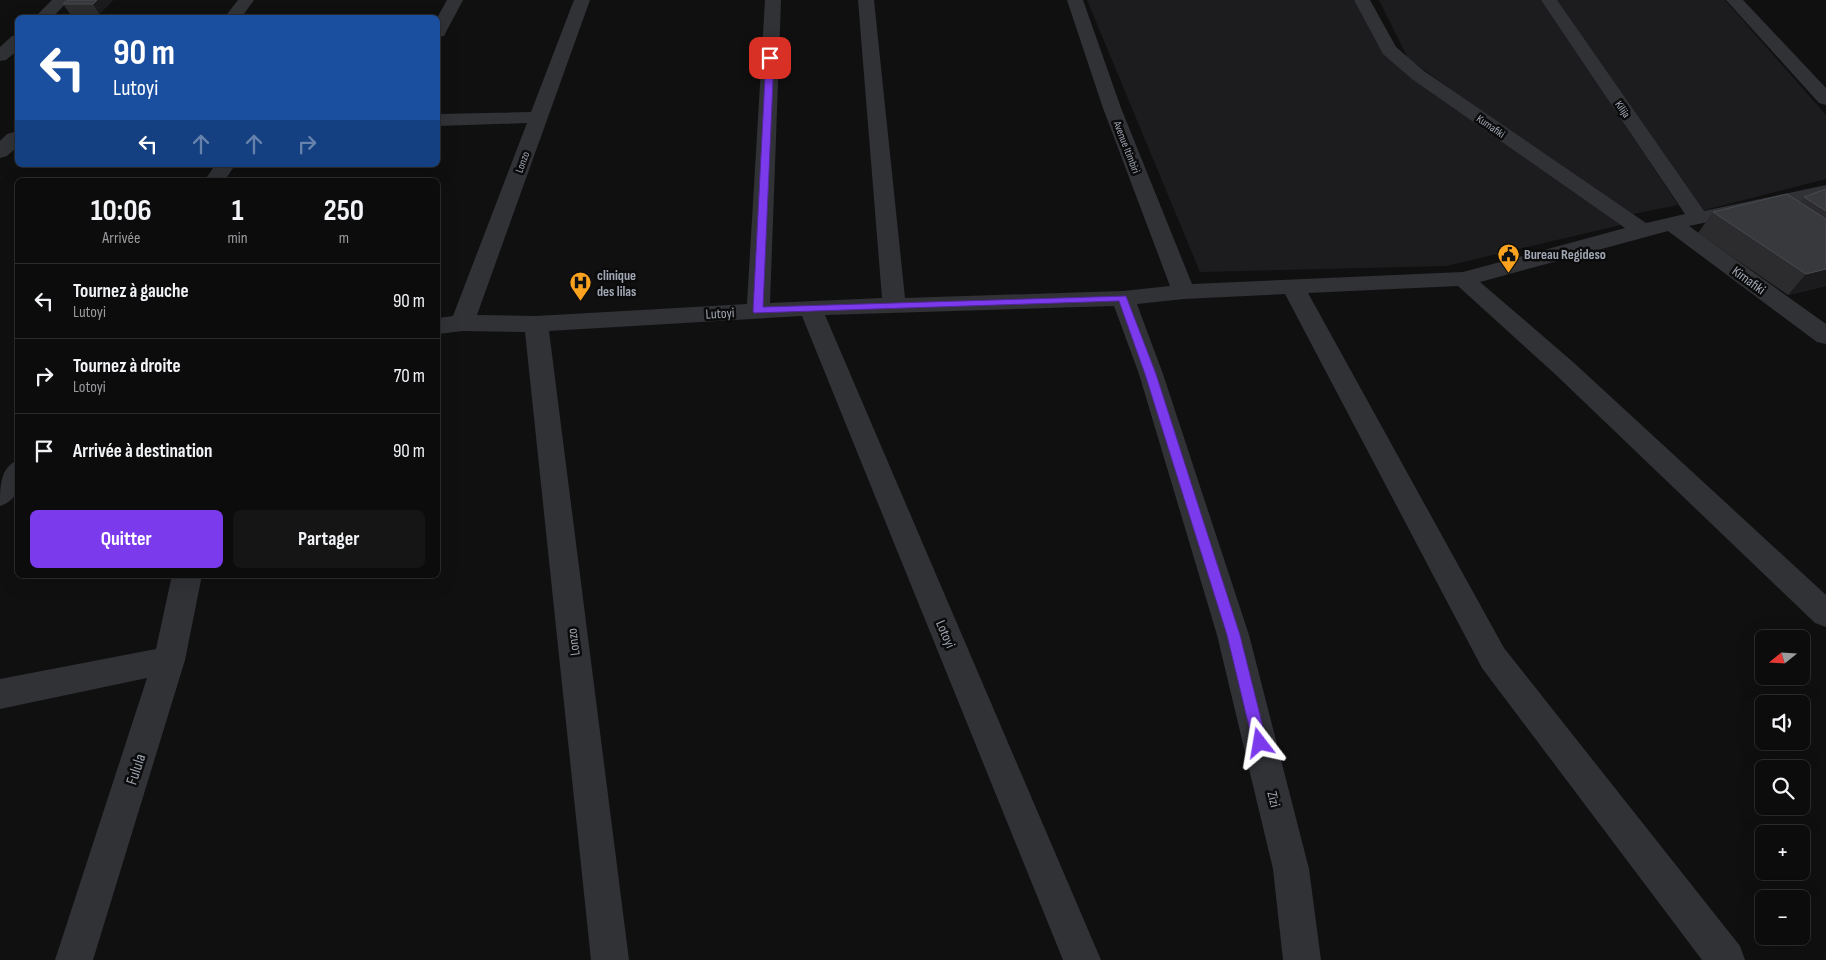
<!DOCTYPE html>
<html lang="fr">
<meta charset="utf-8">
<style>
:root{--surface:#0c0c0d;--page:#151516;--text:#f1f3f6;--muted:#9a9b9d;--line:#2c2c2e;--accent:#7c3aed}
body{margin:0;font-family:"Sofia Sans Condensed",sans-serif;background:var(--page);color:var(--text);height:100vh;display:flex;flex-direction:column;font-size:19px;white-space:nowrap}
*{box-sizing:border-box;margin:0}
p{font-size:16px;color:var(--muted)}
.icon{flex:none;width:28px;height:28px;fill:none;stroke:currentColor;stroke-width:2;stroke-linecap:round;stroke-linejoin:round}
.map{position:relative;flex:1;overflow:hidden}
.drawer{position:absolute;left:15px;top:178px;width:425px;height:400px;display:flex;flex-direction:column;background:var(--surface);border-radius:8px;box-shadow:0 5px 20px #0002,0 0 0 1px var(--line)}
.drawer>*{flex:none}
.banner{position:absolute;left:15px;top:15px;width:425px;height:152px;border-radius:8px;box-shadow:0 5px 20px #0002,0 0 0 1px var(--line);background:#1a4fa0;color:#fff;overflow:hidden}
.needle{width:32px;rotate:252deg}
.buttons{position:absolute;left:1755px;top:630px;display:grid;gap:10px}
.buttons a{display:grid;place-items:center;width:55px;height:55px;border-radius:8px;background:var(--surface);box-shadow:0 5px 20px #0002,0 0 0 1px var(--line);font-size:25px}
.pin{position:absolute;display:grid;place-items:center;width:42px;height:42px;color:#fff;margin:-21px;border-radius:10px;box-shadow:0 2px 8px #0006}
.me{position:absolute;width:55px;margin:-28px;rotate:346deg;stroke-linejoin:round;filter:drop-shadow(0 0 4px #0008)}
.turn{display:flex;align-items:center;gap:18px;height:105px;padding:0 15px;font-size:22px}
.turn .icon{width:65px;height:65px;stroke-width:2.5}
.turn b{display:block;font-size:35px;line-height:42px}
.lanes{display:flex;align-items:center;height:48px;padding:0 15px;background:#0003;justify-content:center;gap:25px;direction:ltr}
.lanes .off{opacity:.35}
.eta{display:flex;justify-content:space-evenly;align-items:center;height:85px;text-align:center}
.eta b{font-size:30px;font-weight:700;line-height:35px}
.action{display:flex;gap:10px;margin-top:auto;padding:10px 15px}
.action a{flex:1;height:58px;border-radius:8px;background:var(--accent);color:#fff;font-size:20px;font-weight:700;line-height:58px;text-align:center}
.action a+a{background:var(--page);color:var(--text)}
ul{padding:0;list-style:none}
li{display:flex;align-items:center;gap:15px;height:75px;padding:0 15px;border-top:1px solid var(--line)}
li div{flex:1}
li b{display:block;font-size:19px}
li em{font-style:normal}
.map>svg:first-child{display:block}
</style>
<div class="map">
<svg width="1826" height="960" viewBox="0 0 1826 960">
<rect width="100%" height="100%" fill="#101011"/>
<path fill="#1c1c1e" d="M1087,0H1356L1382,50L1621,225L1446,266L1200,272Z
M1379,0H1543L1678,205L1623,216L1408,58Z
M1555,0H1725L1826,115V179L1701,211Z"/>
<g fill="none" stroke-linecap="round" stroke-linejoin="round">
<path fill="#313236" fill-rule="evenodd" d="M52,0H69L52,18H34Z
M238,0H254L241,18H224Z
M447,0H463L446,32L444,36L438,37L437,18Z
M574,0H590L477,315L536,316L747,304L765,0H781L770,303L882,298L858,0H874L905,298L1123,291L1170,286L1103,108L1067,0H1083L1121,108L1192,284L1463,272L1625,228L1412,79L1383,54L1354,0H1370L1396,47L1424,71L1646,223L1685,214L1541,0H1557L1704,211L1826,185V197L1689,226L1826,324V344L1817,342L1668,231L1480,282L1573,362L1826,595V627L1815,623L1555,374L1458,286L1308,293L1504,648L1740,946L1745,960H1702L1482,668L1285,294L1184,299L1137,304L1163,374L1249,635L1309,869L1321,960H1283L1273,869L1217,635L1139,374L1114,306L825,315L1101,960H1063L802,316L549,331L629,960H591L525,332L462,331L438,334V318L453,316L527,123L438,126V114L531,112Z
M1726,0H1743L1826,88V105L1819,103Z
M18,35V50L6,60L0,61V47L12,36Z
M14,132L18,133V146L7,156L0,158V141L7,134Z
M215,165H235L225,180H205Z
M18,460C18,480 23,498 0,506C0,487 0,467 18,460Z
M172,575H202L185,660L93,960H55L147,678L0,709V679L156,649Z"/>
</g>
<path fill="#2c2c2f" d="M113,0L99,14H70L63,4Z
M1826,189V286L1788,295L1698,233L1713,212L1800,202L1804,197Z"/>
<path fill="#1b1b1d" d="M97,0H113L99,14L93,4Z
M1826,269V286L1788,295L1806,274Z"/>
<path fill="#38393d" stroke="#484b50" d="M68,0H97L93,4H63Z
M1826,189V211L1804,197Z
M1787,194L1826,219V269L1806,274L1713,212Z"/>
<path fill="#7c3aed" stroke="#51269a" d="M770,56L774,58L763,307L1126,296L1156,374L1240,635L1267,743L1265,747L1260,749L1255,747L1253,743L1227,635L1145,374L1119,301L754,313L753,311L766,58Z"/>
<defs>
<symbol id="civic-pin" viewBox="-11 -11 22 30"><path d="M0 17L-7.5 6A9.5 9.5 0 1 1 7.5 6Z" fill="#fba21e" stroke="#0b0b0c"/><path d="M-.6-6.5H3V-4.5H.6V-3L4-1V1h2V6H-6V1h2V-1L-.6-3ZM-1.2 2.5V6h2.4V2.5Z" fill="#111"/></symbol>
<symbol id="hospital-pin" viewBox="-11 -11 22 30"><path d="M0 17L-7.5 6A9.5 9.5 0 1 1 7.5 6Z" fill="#fba21e" stroke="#0b0b0c"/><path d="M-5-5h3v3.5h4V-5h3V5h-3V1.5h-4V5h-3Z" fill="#111"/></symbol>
</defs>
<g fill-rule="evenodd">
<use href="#civic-pin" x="1496" y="242" width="25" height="34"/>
<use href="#hospital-pin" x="568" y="270" width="25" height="34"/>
</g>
<g text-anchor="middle" stroke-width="5" stroke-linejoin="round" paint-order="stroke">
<g font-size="11" fill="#a0a7b3" stroke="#0b0b0c">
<text transform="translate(1623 109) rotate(56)" y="4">Kilija</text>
<text transform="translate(1491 126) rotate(35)" y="4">Kumafiki</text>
<text transform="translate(1127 147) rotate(69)" y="4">Avenue Itimbiri</text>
<text transform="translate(522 162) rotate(-70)" y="4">Lonzo</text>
</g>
<g font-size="14" font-weight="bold" fill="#a0a7b3" stroke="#0b0b0c" text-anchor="start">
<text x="1524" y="259">Bureau Regideso</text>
<text x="597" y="280">clinique<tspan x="597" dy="16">des lilas</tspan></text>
</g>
<g font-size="14" fill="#a0a7b3" stroke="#0b0b0c">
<text transform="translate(1749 280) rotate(36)" y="5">Kimafiki</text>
<text transform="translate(720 313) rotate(-3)" y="5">Lutoyi</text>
<text transform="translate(946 634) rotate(67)" y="5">Lotoyi</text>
<text transform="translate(573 642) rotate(-97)" y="5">Lonzo</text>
<text transform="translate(1274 799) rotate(76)" y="5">Zizi</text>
</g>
<g font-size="16" fill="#a0a7b3" stroke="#0b0b0c">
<text transform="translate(135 769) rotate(-72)" y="6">Fulula</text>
</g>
</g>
</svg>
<div class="buttons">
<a><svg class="needle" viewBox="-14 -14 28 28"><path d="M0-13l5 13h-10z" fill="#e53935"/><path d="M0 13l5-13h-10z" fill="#9a9b9d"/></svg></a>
<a><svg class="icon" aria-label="sound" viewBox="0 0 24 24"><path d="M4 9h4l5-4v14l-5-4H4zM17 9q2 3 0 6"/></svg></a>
<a><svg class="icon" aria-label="search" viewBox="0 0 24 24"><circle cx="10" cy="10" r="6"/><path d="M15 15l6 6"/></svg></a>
<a>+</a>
<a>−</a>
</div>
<div class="pin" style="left:770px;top:58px;background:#d93025"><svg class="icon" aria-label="arrive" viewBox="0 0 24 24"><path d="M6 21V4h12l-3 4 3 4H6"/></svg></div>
<svg class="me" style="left:1260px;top:743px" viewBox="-20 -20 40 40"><path d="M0-17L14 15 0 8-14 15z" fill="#7c3aed" stroke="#fff" stroke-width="4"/></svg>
<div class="banner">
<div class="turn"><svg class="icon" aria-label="left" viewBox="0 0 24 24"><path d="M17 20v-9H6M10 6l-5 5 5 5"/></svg><div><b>90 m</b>Lutoyi</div></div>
<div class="lanes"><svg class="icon" aria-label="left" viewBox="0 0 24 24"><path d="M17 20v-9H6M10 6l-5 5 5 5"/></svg><svg class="icon off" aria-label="ahead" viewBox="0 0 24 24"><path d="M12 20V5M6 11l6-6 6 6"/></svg><svg class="icon off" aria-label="ahead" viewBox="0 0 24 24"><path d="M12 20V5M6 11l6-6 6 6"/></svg><svg class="icon off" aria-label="right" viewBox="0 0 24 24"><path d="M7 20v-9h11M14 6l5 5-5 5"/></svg></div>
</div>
<section class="drawer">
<div class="eta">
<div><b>10:06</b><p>Arrivée</p></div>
<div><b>1</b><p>min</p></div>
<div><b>250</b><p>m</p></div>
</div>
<ul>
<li><svg class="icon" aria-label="left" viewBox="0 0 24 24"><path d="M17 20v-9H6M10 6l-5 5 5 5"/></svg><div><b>Tournez à gauche</b><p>Lutoyi</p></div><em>90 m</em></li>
<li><svg class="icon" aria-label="right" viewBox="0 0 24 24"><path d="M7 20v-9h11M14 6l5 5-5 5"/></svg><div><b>Tournez à droite</b><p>Lotoyi</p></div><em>70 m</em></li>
<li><svg class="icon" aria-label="arrive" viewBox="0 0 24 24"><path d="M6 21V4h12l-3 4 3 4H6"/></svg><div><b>Arrivée à destination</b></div><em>90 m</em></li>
</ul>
<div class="action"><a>Quitter</a><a>Partager</a></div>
</section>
</div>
